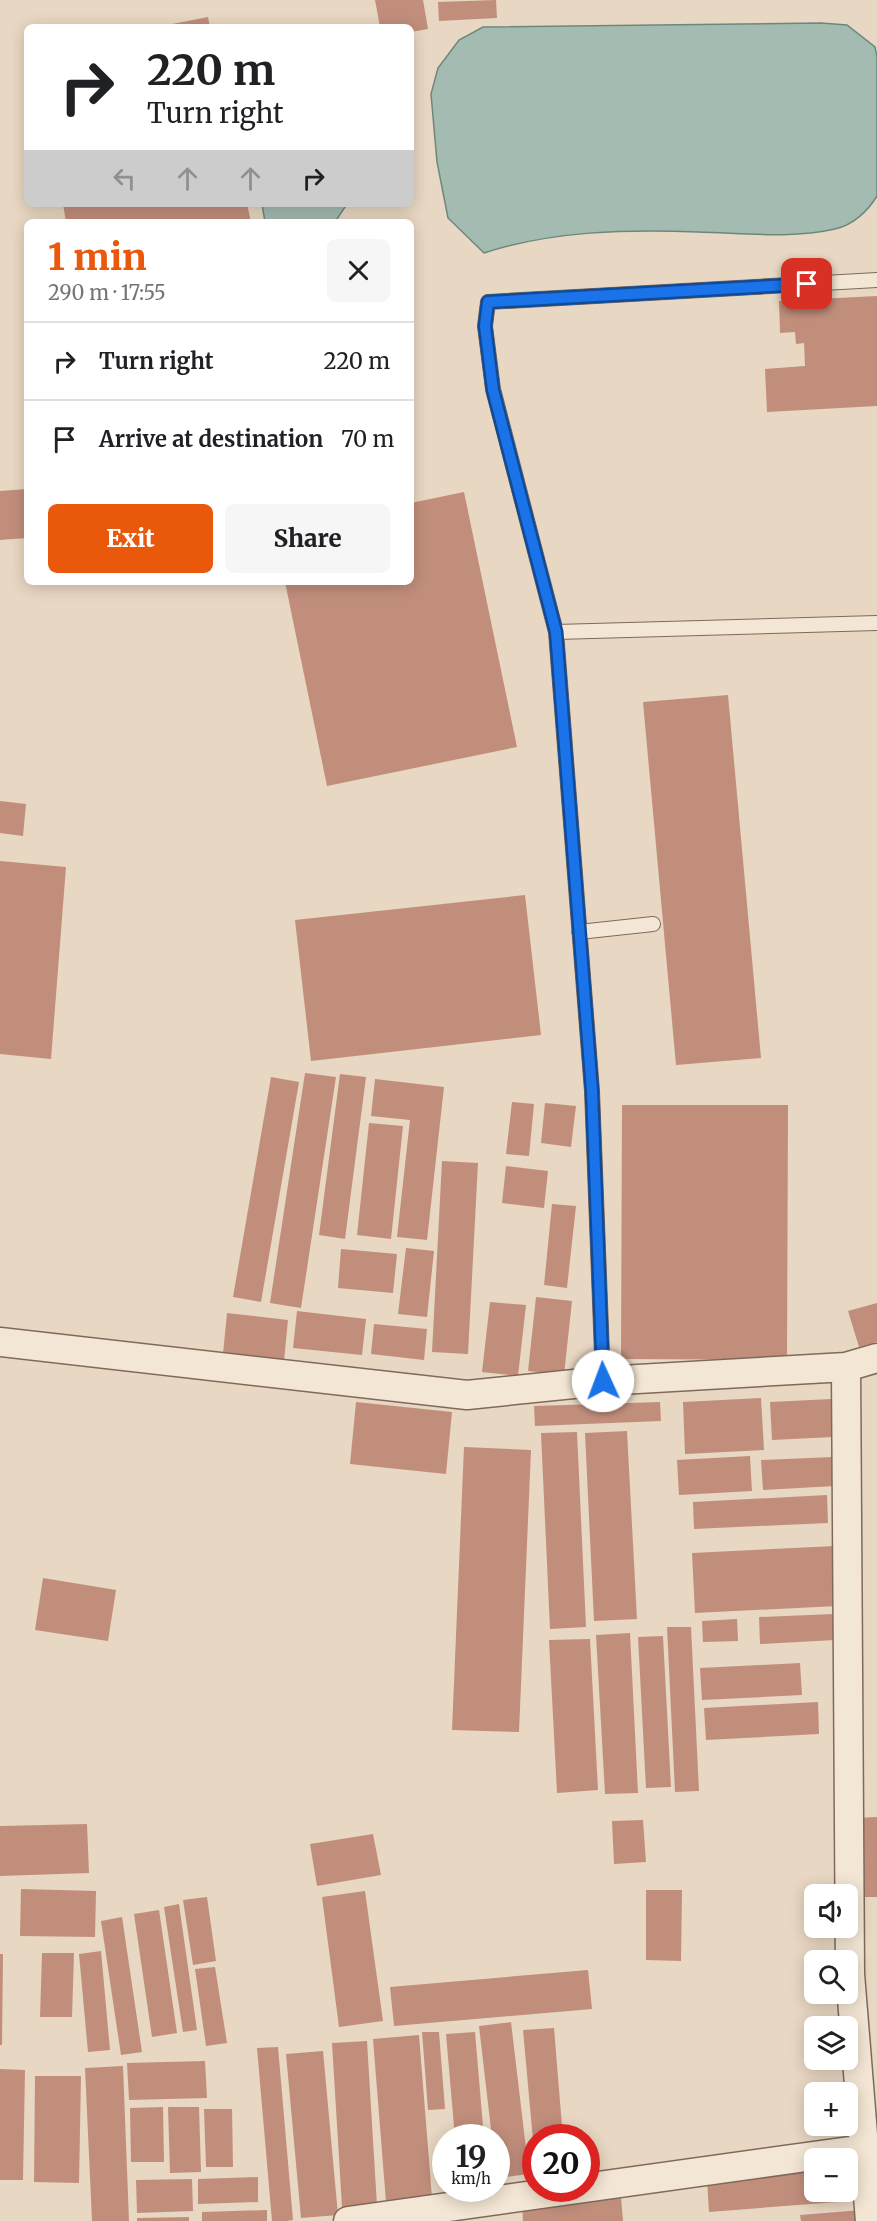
<!DOCTYPE html>
<meta charset="utf-8">
<style>
:root{--surface:#fff;--page:#f6f6f6;--text:#202124;--muted:#757577;--line:#e0e0e0;--accent:#ea580c}
body{margin:0;font-family:Merriweather,serif;background:var(--page);color:var(--text);height:100vh;display:flex;flex-direction:column;font-size:22px;white-space:nowrap}
*{box-sizing:border-box;margin:0}
p{font-size:20px;color:var(--muted)}
.icon{flex:none;width:33px;height:33px;fill:none;stroke:currentColor;stroke-width:2;stroke-linecap:round;stroke-linejoin:round}
.map{position:relative;flex:1;overflow:hidden}
.drawer{position:absolute;left:24px;top:219px;width:390px;height:366px;display:flex;flex-direction:column;background:var(--surface);border-radius:9px;box-shadow:0 3px 15px #0003}
.drawer>*{flex:none}
.guide{position:absolute;left:24px;top:24px;width:390px;height:183px;border-radius:9px;box-shadow:0 3px 15px #0003;background:#fff;color:var(--text);overflow:hidden}
.controls{position:absolute;left:804px;top:1884px;display:grid;gap:12px}
.controls a{display:grid;place-items:center;width:54px;height:54px;border-radius:9px;background:var(--surface);box-shadow:0 3px 15px #0003;font-size:30px}
.speed{position:absolute;left:432px;top:2124px;display:flex;gap:12px;font-size:30px;font-weight:700;text-align:center}
.speed>*{display:grid;place-content:center;width:78px;height:78px;border-radius:50%;background:var(--surface);box-shadow:0 3px 15px #0003;line-height:1}
.speed small{font-size:15px;font-weight:400}
.speed .limit{border:9px solid #d22;background:#fff;color:#111}
.pin{position:absolute;display:grid;place-items:center;width:51px;height:51px;color:#fff;margin:-26px;border-radius:12px;box-shadow:0 3px 9px #0006}
.me{position:absolute;width:66px;margin:-33px;rotate:358deg;stroke-linejoin:round;filter:drop-shadow(0 0 4px #0008)}
.turn{display:flex;align-items:center;gap:21px;height:126px;padding:0 24px;font-size:27px}
.turn .icon{width:78px;height:78px;stroke-width:2.5}
.turn b{display:block;font-size:42px;line-height:51px}
.lanes{display:flex;align-items:center;height:57px;padding:0 24px;background:#0003;justify-content:center;gap:30px;direction:ltr}
.lanes .off{opacity:.35}
.round{display:grid;place-items:center;flex:none;width:63px;height:63px;border-radius:9px;background:var(--page)}
.headline{display:flex;align-items:center;justify-content:space-between;height:102px;padding:0 24px}
h1{font-size:36px;font-weight:800;line-height:45px;color:var(--accent)}
.button{display:flex;gap:12px;margin-top:auto;padding:12px 24px}
.button a{flex:1;height:69px;border-radius:9px;background:var(--accent);color:#fff;font-size:24px;font-weight:800;line-height:69px;text-align:center}
.button a+a{background:var(--page);color:var(--text)}
ul{padding:0;list-style:none}
li{display:flex;align-items:center;gap:18px;height:78px;padding:0 24px;border-top:2px solid var(--line)}
li div{flex:1}
li b{display:block;font-size:22px}
li em{font-style:normal}
.map>svg:first-child{display:block}
</style>
<div class="map">
<svg width="877" height="2221" viewBox="0 0 877 2221">
<rect width="100%" height="100%" fill="#e8d7c2"/>
<path fill="#a4bbb1" stroke="#6c887d" stroke-width="1.5" d="M821,23L847,25L875,47L877,57V196C868,211 853,225 835,229C791,239 743,233 698,232C627,229 551,231 484,253L448,218L437,162L431,94L438,68L459,40L483,27Z
M262,204H347L335,222H265Z"/>
<path fill="#c28e7c" d="M375,0H423L428,29L411,32V27H380Z
M496,0L497,18L439,21L438,2Z
M208,17L210,27H163L162,26Z
M63,204H247L251,222H66Z
M877,296V406L767,412L765,369L805,366L804,343L796,344L795,332L780,333L779,301Z
M27,489V538L0,540V491Z
M464,492L517,747L327,786L285,582H411V503Z
M728,695L761,1058L676,1065L643,702Z
M0,801L26,804L23,836L0,833Z
M0,861L66,867L51,1059L0,1054Z
M525,895L541,1035L311,1061L295,920Z
M305,1073L336,1077L301,1308L270,1303Z
M340,1074L366,1077L345,1239L319,1235Z
M271,1077L299,1082L261,1302L233,1297Z
M375,1079L444,1087L427,1240L397,1237L410,1120L371,1116Z
M512,1102L534,1104L529,1156L506,1154Z
M545,1103L576,1106L571,1147L541,1143Z
M622,1105H788L787,1360L621,1359Z
M369,1123L403,1126L391,1239L357,1235Z
M442,1161L478,1163L468,1354L432,1352Z
M506,1166L548,1171L544,1208L502,1203Z
M552,1204L576,1206L567,1288L544,1285Z
M406,1248L434,1251L427,1317L398,1314Z
M341,1249L397,1254L393,1293L338,1288Z
M536,1297L572,1301L564,1375L528,1371Z
M490,1302L526,1305L518,1376L482,1372Z
M877,1303V1342L859,1347L848,1311Z
M297,1311L366,1319L362,1355L293,1348Z
M227,1313L288,1320L284,1361L223,1354Z
M374,1324L427,1329L424,1360L371,1354Z
M761,1398L764,1450L685,1454L683,1402Z
M831,1399L833,1437L772,1440L770,1402Z
M356,1402L452,1412L446,1474L350,1464Z
M660,1402L661,1421L535,1426L534,1406Z
M627,1431L637,1619L594,1621L585,1433Z
M577,1432L586,1627L550,1629L541,1433Z
M464,1447L531,1450L519,1732L452,1730Z
M750,1456L752,1491L679,1495L677,1460Z
M833,1457L835,1486L763,1490L761,1460Z
M827,1495L828,1523L694,1529L693,1502Z
M835,1546L838,1606L695,1613L692,1553Z
M43,1578L116,1590L108,1641L35,1630Z
M834,1614L835,1640L760,1644L759,1617Z
M737,1619L738,1641L703,1642L702,1621Z
M667,1627H691L699,1791L675,1792Z
M630,1633L638,1793L605,1794L596,1635Z
M663,1636L671,1787L646,1788L638,1637Z
M590,1639L598,1790L557,1793L549,1640Z
M800,1663L802,1695L702,1700L700,1668Z
M818,1702L819,1734L706,1740L704,1708Z
M877,1817V1897H858L857,1818Z
M643,1820L646,1862L614,1864L612,1821Z
M87,1824L89,1873L0,1876V1826Z
M373,1834L381,1875L317,1886L310,1844Z
M21,1889L96,1891L95,1937L20,1936Z
M646,1890H682L681,1961L646,1960Z
M365,1891L383,2021L339,2027L322,1897Z
M207,1897L216,1961L193,1965L183,1900Z
M179,1904L197,2030L183,2032L164,1907Z
M159,1910L177,2033L152,2037L134,1914Z
M122,1917L142,2052L121,2055L101,1921Z
M101,1951L110,2050L88,2052L79,1954Z
M42,1953H74L72,2017H40Z
M0,1954H3L2,2045H0Z
M215,1967L227,2043L206,2046L195,1969Z
M588,1970L592,2009L394,2026L390,1987Z
M511,2022L529,2174L497,2178L496,2138H492L479,2026Z
M554,2028L563,2138H536L534,2151L523,2030Z
M422,2032H439L445,2109L428,2110Z
M475,2032L484,2138H455L446,2034Z
M419,2035L432,2198L386,2202L373,2039Z
M367,2041L377,2206L342,2207L332,2043Z
M278,2047L293,2220L286,2221H272L257,2048Z
M323,2051L338,2215L301,2218L286,2054Z
M205,2061L207,2098L129,2100L127,2063Z
M123,2066L129,2221H92L85,2068Z
M0,2069L25,2070L23,2180H0Z
M35,2076H81L79,2183L34,2182Z
M163,2107L164,2162H131L130,2108Z
M168,2107H199L201,2172L170,2173Z
M204,2109H232L233,2167H206Z
M861,2168L863,2200L709,2212L707,2180L814,2172V2192H848V2169Z
M258,2177V2202L198,2204V2179Z
M192,2179L193,2211L137,2213L136,2180Z
M621,2197L623,2221H523L522,2202Z
M267,2210V2221H202V2212Z
M863,2210L864,2221H801L800,2215Z
M189,2217V2221H137V2218Z"/>
<g fill="none" stroke-linecap="round" stroke-linejoin="round">
<defs>
<path id="lane" d="M556,632L877,623
M579,932L653,924
M603,1381L592,1091L556,632L493,389L485,326L488,302L877,280"/>
<path id="street" d="M0,1342L467,1395L603,1381L846,1367L877,1358
M846,1367L850,1974L870,2221
M348,2221L864,2149"/>
</defs>
<use href="#lane" stroke="#80695b" stroke-width="16"/>
<use href="#street" stroke="#80695b" stroke-width="31"/>
<use href="#lane" stroke="#f4e6d4" stroke-width="14"/>
<use href="#street" stroke="#f4e6d4" stroke-width="28"/>
</g>
<g fill="none" stroke-linecap="round" stroke-linejoin="round">
<defs>
<path id="route" d="M603,1381L592,1091L556,632L493,390L485,326L488,302L807,284"/>
</defs>
<use href="#route" stroke="#114b97" stroke-width="15"/>
<use href="#route" stroke="#1a73e8" stroke-width="10"/>
</g>
</svg>
<div class="controls">
<a><svg class="icon" aria-label="sound" viewBox="0 0 24 24"><path d="M4 9h4l5-4v14l-5-4H4zM17 9q2 3 0 6"/></svg></a>
<a><svg class="icon" aria-label="search" viewBox="0 0 24 24"><circle cx="10" cy="10" r="6"/><path d="M15 15l6 6"/></svg></a>
<a><svg class="icon" aria-label="layers" viewBox="0 0 24 24"><path d="M12 4l9 5-9 5-9-5zM3 14l9 5 9-5"/></svg></a>
<a>+</a>
<a>−</a>
</div>
<div class="speed"><div>19<small>km/h</small></div><div class="limit">20</div></div>
<div class="pin" style="left:807px;top:284px;background:#d93025"><svg class="icon" aria-label="arrive" viewBox="0 0 24 24"><path d="M6 21V4h12l-3 4 3 4H6"/></svg></div>
<svg class="me" style="left:603px;top:1381px" viewBox="-20 -20 40 40"><circle r="19" fill="#fff"/><path d="M0-13L10 11 0 6-10 11z" fill="#1a73e8"/></svg>
<div class="guide">
<div class="turn"><svg class="icon" aria-label="right" viewBox="0 0 24 24"><path d="M7 20v-9h11M14 6l5 5-5 5"/></svg><div><b>220 m</b>Turn right</div></div>
<div class="lanes"><svg class="icon off" aria-label="left" viewBox="0 0 24 24"><path d="M17 20v-9H6M10 6l-5 5 5 5"/></svg><svg class="icon off" aria-label="ahead" viewBox="0 0 24 24"><path d="M12 20V5M6 11l6-6 6 6"/></svg><svg class="icon off" aria-label="ahead" viewBox="0 0 24 24"><path d="M12 20V5M6 11l6-6 6 6"/></svg><svg class="icon" aria-label="right" viewBox="0 0 24 24"><path d="M7 20v-9h11M14 6l5 5-5 5"/></svg></div>
</div>
<section class="drawer">
<div class="headline"><div><h1>1 min</h1><p>290 m · 17:55</p></div><a class="round"><svg class="icon" aria-label="close" viewBox="0 0 24 24"><path d="M6 6l12 12M18 6L6 18"/></svg></a></div>
<ul>
<li><svg class="icon" aria-label="right" viewBox="0 0 24 24"><path d="M7 20v-9h11M14 6l5 5-5 5"/></svg><div><b>Turn right</b></div><em>220 m</em></li>
<li><svg class="icon" aria-label="arrive" viewBox="0 0 24 24"><path d="M6 21V4h12l-3 4 3 4H6"/></svg><div><b>Arrive at destination</b></div><em>70 m</em></li>
</ul>
<div class="button"><a>Exit</a><a>Share</a></div>
</section>
</div>
